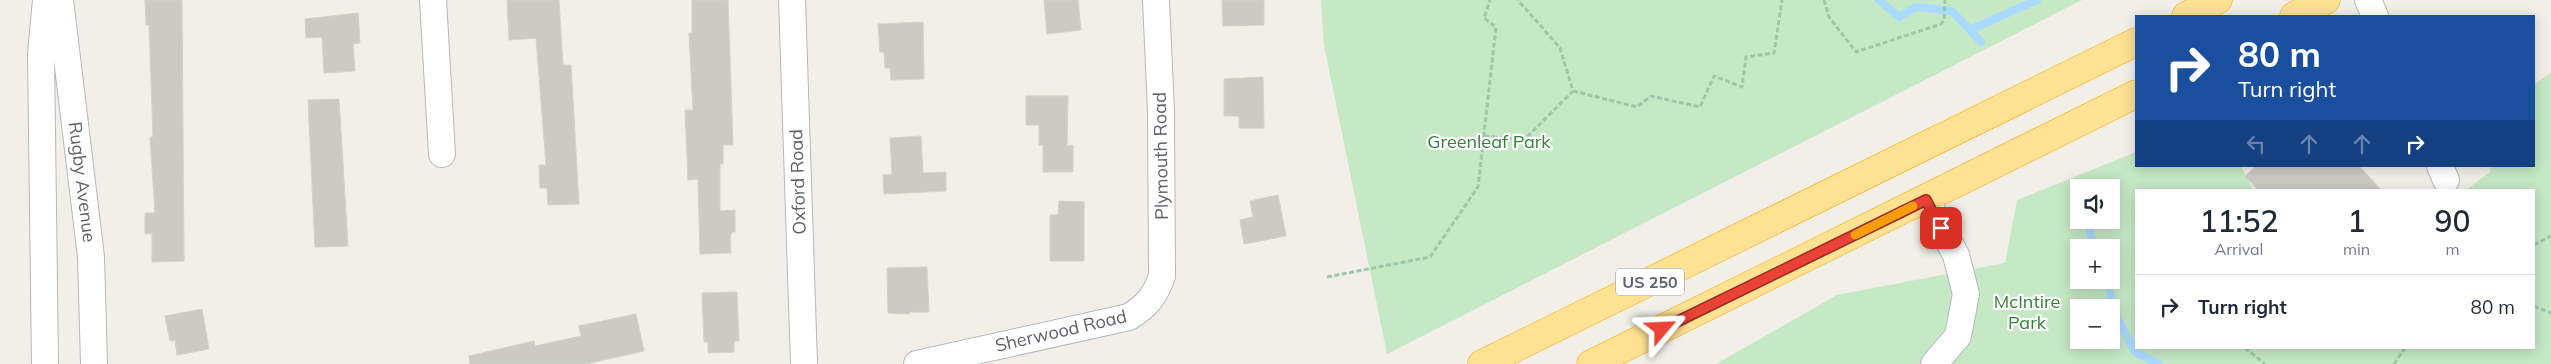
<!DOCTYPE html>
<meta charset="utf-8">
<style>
:root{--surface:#fff;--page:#f2f2f3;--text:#1f2937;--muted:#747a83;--line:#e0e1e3}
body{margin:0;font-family:Mulish,sans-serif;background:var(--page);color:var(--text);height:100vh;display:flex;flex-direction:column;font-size:19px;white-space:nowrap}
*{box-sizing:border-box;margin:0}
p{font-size:16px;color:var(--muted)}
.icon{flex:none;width:28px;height:28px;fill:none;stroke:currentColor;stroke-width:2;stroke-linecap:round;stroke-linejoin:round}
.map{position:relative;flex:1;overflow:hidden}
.sheet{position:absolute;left:2135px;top:189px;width:400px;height:160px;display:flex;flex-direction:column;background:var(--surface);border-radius:0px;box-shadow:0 2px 12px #0003}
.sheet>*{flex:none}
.guide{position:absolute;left:2135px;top:15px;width:400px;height:152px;border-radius:0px;box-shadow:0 2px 12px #0003;background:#1a4fa0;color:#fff;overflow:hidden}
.controls{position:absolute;left:2070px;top:179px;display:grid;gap:10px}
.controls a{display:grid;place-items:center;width:50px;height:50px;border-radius:0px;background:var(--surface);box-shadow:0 2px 12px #0003;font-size:25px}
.pin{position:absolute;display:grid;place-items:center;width:42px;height:42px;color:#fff;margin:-21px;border-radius:10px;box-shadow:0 2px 8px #0006}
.me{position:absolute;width:55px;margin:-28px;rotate:64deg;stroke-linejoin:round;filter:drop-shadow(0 0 4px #0008)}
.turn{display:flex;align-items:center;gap:18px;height:105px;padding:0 20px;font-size:22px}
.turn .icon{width:65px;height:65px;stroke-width:2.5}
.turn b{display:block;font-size:35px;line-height:42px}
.lanes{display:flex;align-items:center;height:48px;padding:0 20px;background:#0003;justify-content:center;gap:25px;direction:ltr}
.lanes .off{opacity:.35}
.eta{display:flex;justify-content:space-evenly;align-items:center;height:85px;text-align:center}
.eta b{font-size:30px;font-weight:600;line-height:35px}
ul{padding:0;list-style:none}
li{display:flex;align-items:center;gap:15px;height:65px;padding:0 20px;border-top:1px solid var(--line)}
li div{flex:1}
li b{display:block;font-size:19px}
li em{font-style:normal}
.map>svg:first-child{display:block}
</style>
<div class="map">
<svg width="2551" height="364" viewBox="0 0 2551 364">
<rect width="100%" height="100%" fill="#f1efe8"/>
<path fill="#c5e8c5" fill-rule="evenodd" d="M1321,0H2082L1387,354L1324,45Z
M2551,72V364H1716L1837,295L2005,263L2017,200L2136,152V166H2241L2253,190H2136V348H2534V190H2466L2490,172L2491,166H2534V85ZM2079,188H2111V220H2079ZM2079,248H2111V280H2079ZM2079,308H2111V340H2079Z"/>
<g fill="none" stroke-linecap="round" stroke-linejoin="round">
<path stroke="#aadaff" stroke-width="8" d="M1879,0L1899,17L1916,7L1952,11L1981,42
M1970,30L2037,0
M2088,225L2095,248
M2106,280L2118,319L2135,352L2159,364"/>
</g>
<path fill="#cccac5" stroke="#d6d1c6" d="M145,0H182L184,261L152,262V233L145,234V213H155L150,137H153L149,25H146Z
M507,0H559L563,65H571L579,204L548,205L547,188H540L539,165H546L536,38L509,40Z
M692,0H728L733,145H723V164H720V211L735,210V232H732L730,238L731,253L700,254L698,179L688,180L685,110H693L689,33H692Z
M1044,0H1078L1081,30L1047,34Z
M1222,0H1264V25L1223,26Z
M358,13L360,43L353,44L355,71L324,73L322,37L306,38L305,19Z
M923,22L924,79L891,80L890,68H885L884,52H880L878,24Z
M1263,77L1264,128H1239V116H1224V79Z
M1026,96H1068L1067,146L1073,145V172H1043V145H1039V125H1026Z
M339,99L348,246L315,247L308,100Z
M921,136L923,173L946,172V191L884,194L883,175L892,174L890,138Z
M2256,166H2359L2381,190H2258L2245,176Z
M1278,195L1286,236L1244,244L1240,220L1253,217L1250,201Z
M1059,201L1084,202V261H1050V215H1058Z
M927,267L929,312H909V314L888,313L887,268Z
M737,292L739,341H734V352L708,353V342H704L702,293Z
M202,309L209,349L177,355L175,340L170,341L165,316Z
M636,314L644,351L586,364H470L469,356L534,341L535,346L581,336L579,326Z"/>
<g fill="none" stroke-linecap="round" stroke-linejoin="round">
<defs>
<path id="minor" d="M60,0L91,257L94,364
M433,0L442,154
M792,0L804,364
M2368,0L2375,16
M2440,166L2446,180
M1926,200L1956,255L1966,294L1958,336L1934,364
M45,364L41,54L46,0
M917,364L1129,317C1147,306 1155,296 1162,276L1161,111L1156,0"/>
<path id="highway" d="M2186,16L2218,0
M2294,16L2326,0
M1482,364L2136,42
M1591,364L2136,94"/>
</defs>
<use href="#minor" stroke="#b5b8bc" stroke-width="28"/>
<use href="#highway" stroke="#f9ab00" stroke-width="29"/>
<path stroke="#9cc7a9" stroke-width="3" stroke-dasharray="5 2.5" stroke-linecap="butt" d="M1824,0L1829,17L1856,52L1941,24L1944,20L1945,0
M1573,91L1637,107L1651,96L1700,107L1714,76L1742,87L1746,57L1774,53L1782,0
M1484,136L1524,140L1573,91L1560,48L1518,0
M2534,245L2551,236
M1327,277L1430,257L1478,187L1496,27L1484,18L1490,0
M2534,306L2551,313
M2245,348L2265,364
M2394,364L2405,348"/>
<use href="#minor" stroke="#fff" stroke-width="26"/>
<use href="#highway" stroke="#fde293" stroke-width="28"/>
</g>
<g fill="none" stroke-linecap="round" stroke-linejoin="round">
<defs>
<path id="route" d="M1662,329L1926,200L1941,228"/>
</defs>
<use href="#route" stroke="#982c22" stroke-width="12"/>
<use href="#route" stroke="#ea4335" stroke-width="9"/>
<path stroke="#f59e0b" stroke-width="9" d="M1855,235L1913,206"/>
</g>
<g text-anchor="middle" stroke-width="4.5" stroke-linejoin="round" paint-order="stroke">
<rect fill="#fff" stroke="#8f9295" stroke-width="1" x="1616" y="268.5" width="68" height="27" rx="4"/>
<g font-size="16" font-weight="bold" fill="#5f6368">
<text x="1650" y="288">US 250</text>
</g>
<g font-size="18" fill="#348238" stroke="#fff">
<text x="1489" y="148">Greenleaf Park</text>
<text x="2027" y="308">McIntire<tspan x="2027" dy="21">Park</tspan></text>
</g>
<g font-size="18" fill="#5f6368" stroke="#fff">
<text transform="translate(1161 156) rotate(-91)" y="6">Plymouth Road</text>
<text transform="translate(82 182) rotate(83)" y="6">Rugby Avenue</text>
<text transform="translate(798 182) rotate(-92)" y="6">Oxford Road</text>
<text transform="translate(1061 331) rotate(-13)" y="6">Sherwood Road</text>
</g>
</g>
</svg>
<div class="controls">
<a><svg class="icon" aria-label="sound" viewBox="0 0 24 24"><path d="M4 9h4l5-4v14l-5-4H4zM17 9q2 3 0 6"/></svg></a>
<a>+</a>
<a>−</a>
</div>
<div class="pin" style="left:1941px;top:228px;background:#d93025"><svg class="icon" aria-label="arrive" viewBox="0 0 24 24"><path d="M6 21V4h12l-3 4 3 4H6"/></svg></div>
<svg class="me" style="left:1662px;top:329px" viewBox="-20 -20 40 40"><path d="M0-17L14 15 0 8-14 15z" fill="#ea4335" stroke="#fff" stroke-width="4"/></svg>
<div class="guide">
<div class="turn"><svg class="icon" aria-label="right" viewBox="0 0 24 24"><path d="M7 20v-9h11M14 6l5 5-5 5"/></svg><div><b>80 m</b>Turn right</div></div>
<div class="lanes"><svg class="icon off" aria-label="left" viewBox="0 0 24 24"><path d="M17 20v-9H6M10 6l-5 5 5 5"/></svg><svg class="icon off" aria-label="ahead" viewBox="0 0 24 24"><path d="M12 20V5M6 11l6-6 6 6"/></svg><svg class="icon off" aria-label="ahead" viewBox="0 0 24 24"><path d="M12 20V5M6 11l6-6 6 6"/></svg><svg class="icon" aria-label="right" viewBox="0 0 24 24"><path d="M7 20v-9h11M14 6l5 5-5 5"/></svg></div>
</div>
<section class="sheet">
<div class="eta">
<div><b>11:52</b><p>Arrival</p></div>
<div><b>1</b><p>min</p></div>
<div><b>90</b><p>m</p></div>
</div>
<ul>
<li><svg class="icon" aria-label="right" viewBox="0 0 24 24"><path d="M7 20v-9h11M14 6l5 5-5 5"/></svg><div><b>Turn right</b></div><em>80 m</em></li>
</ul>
</section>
</div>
